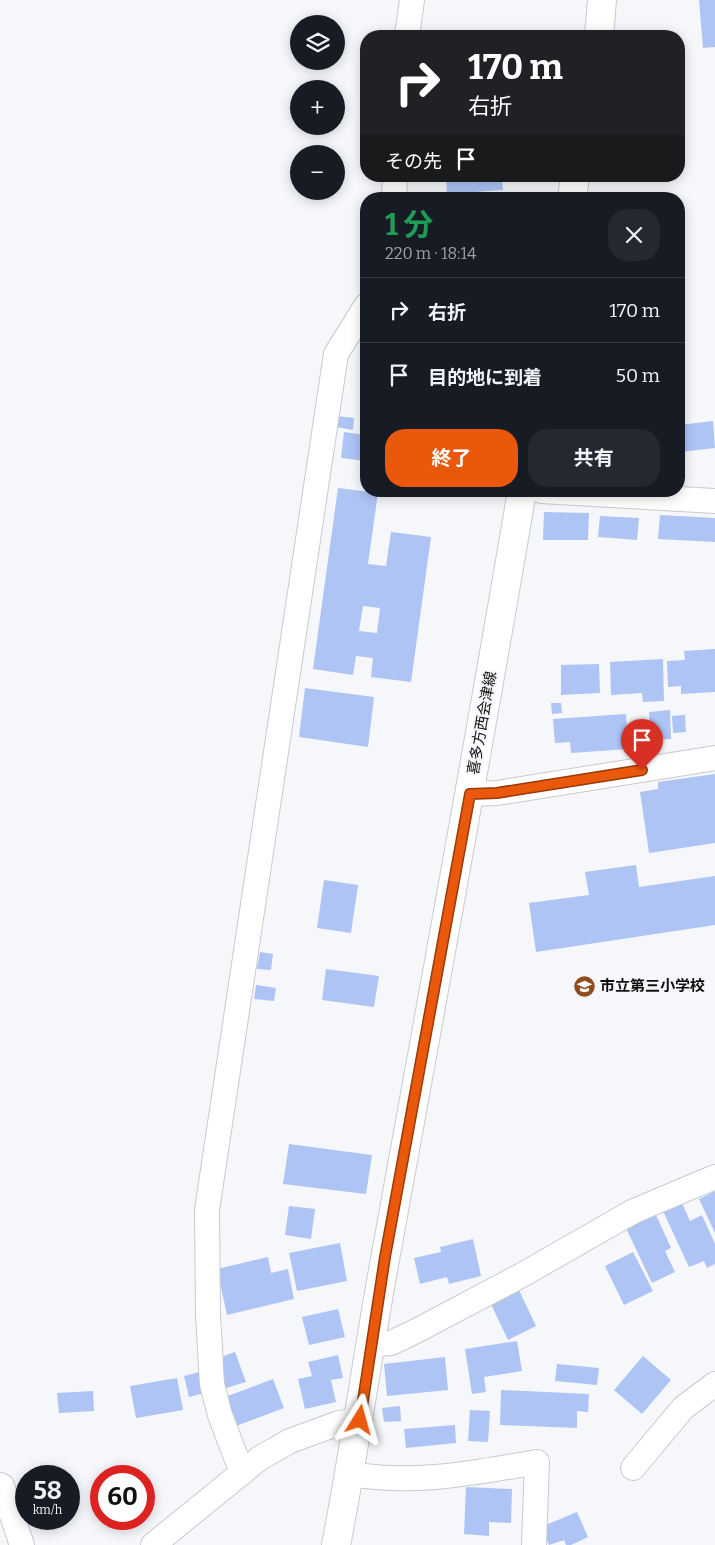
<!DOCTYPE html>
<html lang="ja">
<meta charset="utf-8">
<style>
:root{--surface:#171b24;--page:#242831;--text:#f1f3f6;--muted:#9ea1a6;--line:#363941;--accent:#ea580c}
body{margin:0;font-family:Bitter,"Noto Sans JP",serif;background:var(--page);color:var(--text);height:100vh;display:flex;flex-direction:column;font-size:19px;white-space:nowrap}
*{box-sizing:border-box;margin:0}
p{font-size:16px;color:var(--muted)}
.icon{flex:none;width:28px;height:28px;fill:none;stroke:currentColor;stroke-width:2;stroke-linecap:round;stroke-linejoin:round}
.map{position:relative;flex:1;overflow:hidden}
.side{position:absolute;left:360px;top:192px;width:325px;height:305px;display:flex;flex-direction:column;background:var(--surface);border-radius:20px;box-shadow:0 2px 12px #0003}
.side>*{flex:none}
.hud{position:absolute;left:360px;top:30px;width:325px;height:152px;border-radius:20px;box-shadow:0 2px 12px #0003;background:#202124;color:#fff;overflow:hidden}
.buttons{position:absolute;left:290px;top:15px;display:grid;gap:10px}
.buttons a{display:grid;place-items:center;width:55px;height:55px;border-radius:50%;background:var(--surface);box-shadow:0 2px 12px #0003;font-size:25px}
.speed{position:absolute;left:15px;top:1465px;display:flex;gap:10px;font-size:25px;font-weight:700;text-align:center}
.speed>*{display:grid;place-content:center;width:65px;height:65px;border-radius:50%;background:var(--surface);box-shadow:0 2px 12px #0003;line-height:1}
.speed small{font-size:12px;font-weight:400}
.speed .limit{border:8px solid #d22;background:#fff;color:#111}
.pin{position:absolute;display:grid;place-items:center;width:42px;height:42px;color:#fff;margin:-51px -21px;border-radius:50% 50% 50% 0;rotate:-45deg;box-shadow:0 0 5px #0007}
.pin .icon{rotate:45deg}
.me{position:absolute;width:55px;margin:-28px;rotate:8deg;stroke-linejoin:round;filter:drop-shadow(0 0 4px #0008)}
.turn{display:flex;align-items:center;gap:18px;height:105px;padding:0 25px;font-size:22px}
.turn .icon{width:65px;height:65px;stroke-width:2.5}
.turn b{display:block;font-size:35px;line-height:42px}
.then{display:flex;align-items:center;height:48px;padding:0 25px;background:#0003;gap:10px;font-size:19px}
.round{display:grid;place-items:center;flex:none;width:52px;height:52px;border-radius:20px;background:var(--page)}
.summary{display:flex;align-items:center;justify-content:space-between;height:85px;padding:0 25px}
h1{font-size:30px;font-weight:700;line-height:38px;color:#1e9e55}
.cta{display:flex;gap:10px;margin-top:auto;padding:10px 25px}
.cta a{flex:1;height:58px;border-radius:20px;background:var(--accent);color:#fff;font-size:20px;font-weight:700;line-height:58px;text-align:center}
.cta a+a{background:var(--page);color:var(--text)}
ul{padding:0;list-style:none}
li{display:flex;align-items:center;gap:15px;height:65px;padding:0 25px;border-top:1px solid var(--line)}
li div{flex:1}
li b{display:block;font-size:19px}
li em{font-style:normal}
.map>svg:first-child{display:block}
</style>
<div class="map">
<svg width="715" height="1545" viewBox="0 0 715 1545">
<rect width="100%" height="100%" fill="#f6f7fa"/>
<path fill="#aec4f5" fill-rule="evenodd" d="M699,0H715V47L703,48Z
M446,176H502L503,190L447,194Z
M337,416L354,418L353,430L336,427Z
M713,421L715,448L681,452L679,425Z
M344,432L366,435V461L341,458Z
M338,488L378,493L368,564L386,566L391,532L431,537L411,682L371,677L373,658L356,656L353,675L313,669ZM363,606L380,608L377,633L359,631Z
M544,512L589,513L588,540H543Z
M660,515L715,518V542L658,539Z
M600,516L639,518L637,540L598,537Z
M715,649V692L681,694V686L668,687L667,661L685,660L684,651Z
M663,659L664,701L643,702L642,693L611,695L610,662Z
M599,664L600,693L561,695V665Z
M305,688L374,697L368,747L299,737Z
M551,703H561L562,713L552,714Z
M670,710L671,739L651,740L649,712Z
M626,714L628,749L571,753L570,742L555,743L553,719Z
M685,715L686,732L673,733L672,716Z
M715,774V843L649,853L640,792L658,789V782Z
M636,865L639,887L715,876V925L536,952L529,903L589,895L585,872Z
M324,880L358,885L351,933L317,928Z
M260,952L273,954L271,970L257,969Z
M326,969L379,976L374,1007L322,1000Z
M256,985L276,988L274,1001L254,999Z
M289,1144L372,1155L366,1194L283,1184Z
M715,1191V1233L699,1199Z
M681,1201L690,1221L702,1215L715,1244V1264L707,1268L704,1261L689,1267L662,1209Z
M289,1206L315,1209L311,1239L285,1235Z
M656,1215L671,1248L665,1251L675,1272L652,1283L626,1228Z
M473,1239L481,1276L449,1284L447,1277L420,1284L414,1258L441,1252L440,1247Z
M340,1243L347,1281L297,1291L289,1253Z
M633,1252L653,1291L624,1305L605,1266Z
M268,1257L271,1273L288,1269L294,1299L227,1315L217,1269Z
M518,1288L536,1326L508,1340L490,1302Z
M338,1309L345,1337L309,1345L302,1317Z
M517,1341L522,1371L484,1377L486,1392L472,1394L465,1349Z
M235,1352L246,1382L226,1388L215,1359Z
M338,1355L343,1378L331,1380L336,1402L305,1409L298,1379L312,1376L308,1362Z
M643,1356L671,1380L642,1414L614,1390Z
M445,1357L448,1390L387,1396L384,1364Z
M557,1364L599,1368L597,1385L555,1381Z
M203,1371L208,1392L189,1397L184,1376Z
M177,1378L183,1410L136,1418L130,1386Z
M273,1379L284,1408L236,1426L225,1397Z
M501,1390L589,1394L588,1412L577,1411V1428L500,1425Z
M93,1391L94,1411L59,1413L57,1393Z
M400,1406L401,1421L384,1422L382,1408Z
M470,1410L490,1411L488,1442L468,1441Z
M455,1425L456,1443L406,1448L404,1429Z
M466,1487L512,1489L511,1523L489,1522V1536L464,1534Z
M577,1512L588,1537L571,1545H566L564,1540L549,1545L541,1527Z"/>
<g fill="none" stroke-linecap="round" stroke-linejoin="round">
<defs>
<path id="minor" d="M407,36L412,0
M394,199L395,176
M542,491L715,501
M470,794L497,793L715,758
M370,1344L391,1343L418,1330L522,1275L634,1211L715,1177
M633,1468L683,1408L715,1384
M242,1473L220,1415L212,1384L208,1315L207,1210L336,354L366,306
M350,1474C416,1485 472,1473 537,1462L534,1545
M0,1485L2,1486L22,1545
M153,1545L260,1458L290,1441L339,1423L360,1420"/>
<path id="primary" d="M599,36L602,0
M572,199L575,176
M336,1545C355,1448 368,1351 386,1254C432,1000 479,746 522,491"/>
</defs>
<use href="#minor" stroke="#c8cacd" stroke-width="26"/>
<use href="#primary" stroke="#c8cacd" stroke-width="30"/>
<use href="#minor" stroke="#fff" stroke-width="24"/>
<use href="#primary" stroke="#fff" stroke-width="28"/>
</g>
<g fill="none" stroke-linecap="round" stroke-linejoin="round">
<defs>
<path id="route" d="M360,1420L385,1257L470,794L497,793L642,770"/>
</defs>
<use href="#route" stroke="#983908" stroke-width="12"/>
<use href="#route" stroke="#ea580c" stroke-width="9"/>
</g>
<defs>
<symbol id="school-disc" viewBox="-11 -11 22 22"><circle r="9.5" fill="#8f4c1e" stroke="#f6f7fa"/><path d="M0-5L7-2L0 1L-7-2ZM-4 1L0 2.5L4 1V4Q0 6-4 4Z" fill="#fff"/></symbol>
</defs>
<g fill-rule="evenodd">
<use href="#school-disc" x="572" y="974" width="25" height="25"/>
</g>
<g text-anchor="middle" stroke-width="4.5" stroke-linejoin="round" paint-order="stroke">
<g font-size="15" fill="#0f0f10" stroke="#f6f7fa">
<text transform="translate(482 723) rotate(-80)" y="5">喜多方西会津線</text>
</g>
<g font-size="15" font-weight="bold" fill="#0f0f10" stroke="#f6f7fa" text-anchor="start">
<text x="600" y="991">市立第三小学校</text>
</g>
</g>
</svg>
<div class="buttons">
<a><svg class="icon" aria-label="layers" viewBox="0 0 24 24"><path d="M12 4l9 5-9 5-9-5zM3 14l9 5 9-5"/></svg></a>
<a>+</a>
<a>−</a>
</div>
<div class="speed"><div>58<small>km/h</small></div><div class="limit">60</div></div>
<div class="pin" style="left:642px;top:770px;background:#d93025"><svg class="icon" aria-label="arrive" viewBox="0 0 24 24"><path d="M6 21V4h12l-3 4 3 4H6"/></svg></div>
<svg class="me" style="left:360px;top:1420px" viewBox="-20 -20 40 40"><path d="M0-17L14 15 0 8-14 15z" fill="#ea580c" stroke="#fff" stroke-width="4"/></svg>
<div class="hud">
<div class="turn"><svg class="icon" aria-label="right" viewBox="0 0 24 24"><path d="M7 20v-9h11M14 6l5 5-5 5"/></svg><div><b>170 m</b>右折</div></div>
<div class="then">その先<svg class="icon" aria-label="arrive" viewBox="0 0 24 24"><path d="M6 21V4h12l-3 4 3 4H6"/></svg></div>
</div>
<section class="side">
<div class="summary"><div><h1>1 分</h1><p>220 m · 18:14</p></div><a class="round"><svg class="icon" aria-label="close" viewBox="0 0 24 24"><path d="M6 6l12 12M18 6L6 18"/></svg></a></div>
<ul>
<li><svg class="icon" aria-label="right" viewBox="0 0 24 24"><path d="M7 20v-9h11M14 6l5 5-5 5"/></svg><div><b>右折</b></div><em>170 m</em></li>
<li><svg class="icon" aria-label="arrive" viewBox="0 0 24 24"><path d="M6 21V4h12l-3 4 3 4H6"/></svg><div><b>目的地に到着</b></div><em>50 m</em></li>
</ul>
<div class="cta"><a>終了</a><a>共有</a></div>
</section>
</div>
